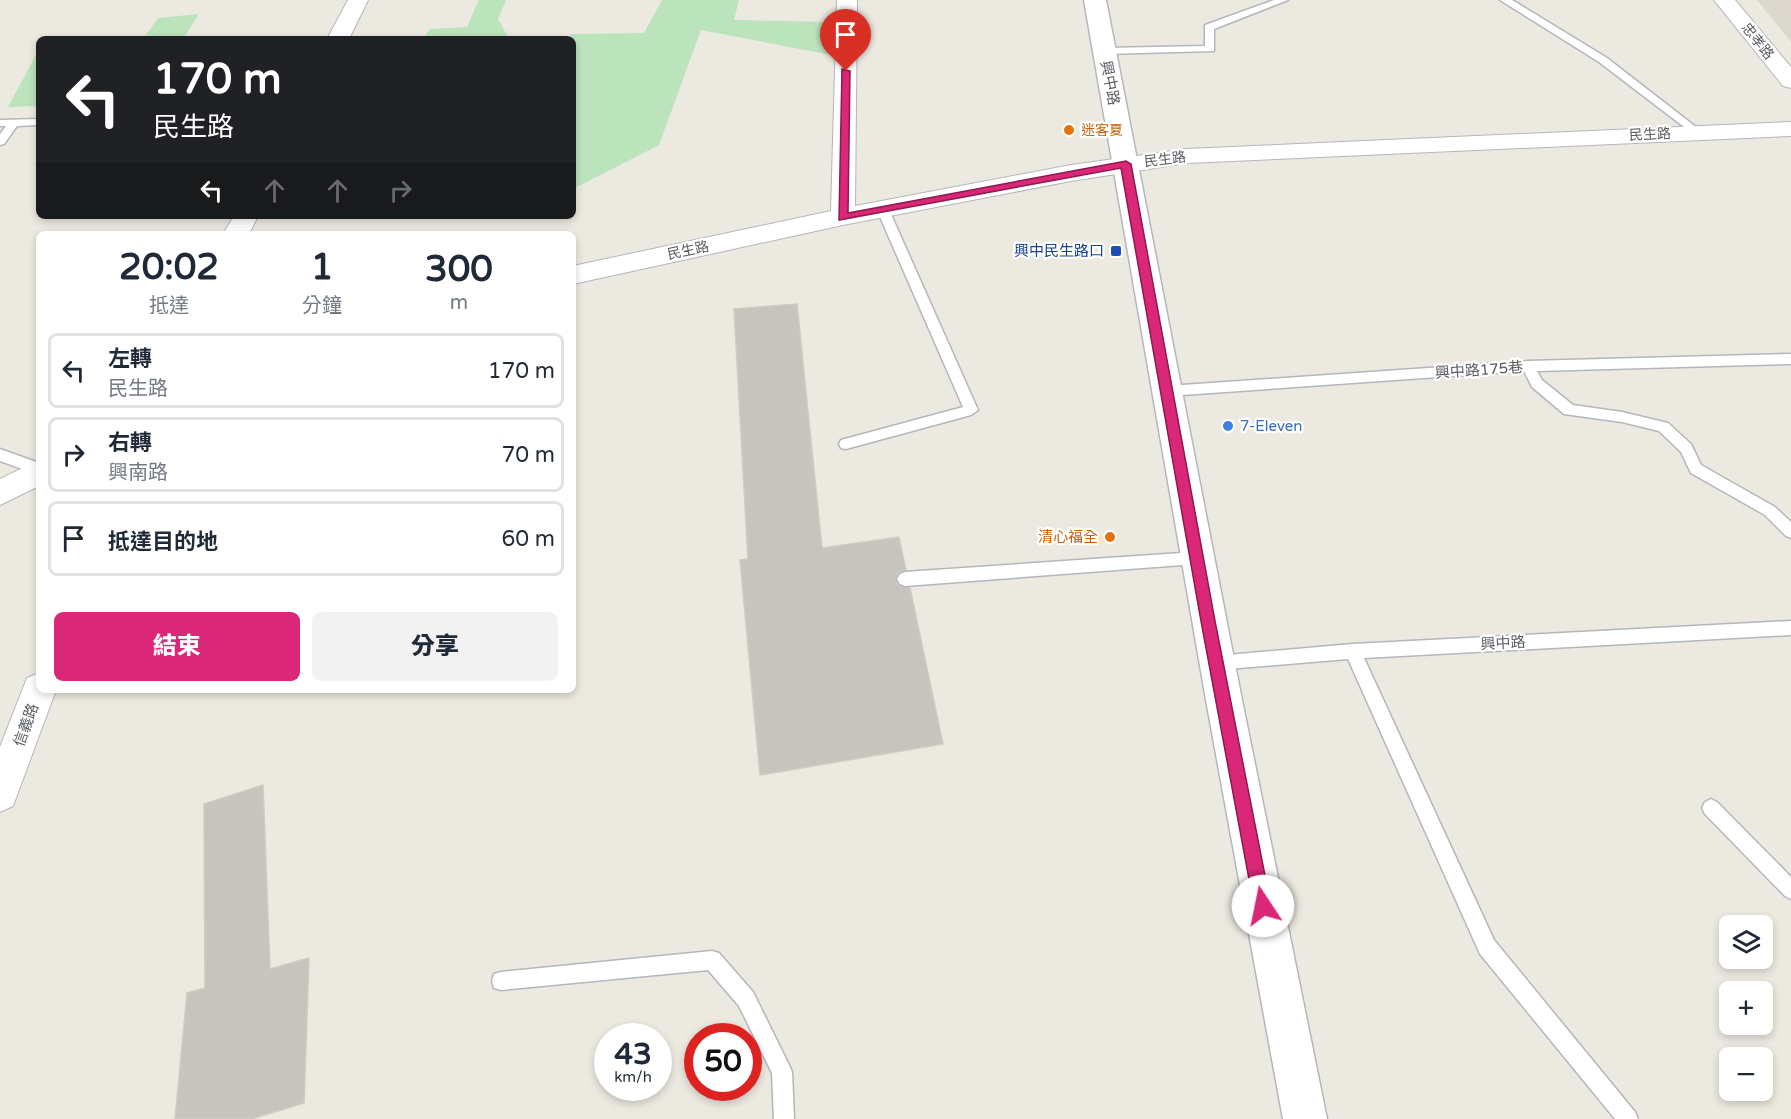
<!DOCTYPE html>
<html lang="zh-TW">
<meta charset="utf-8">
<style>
:root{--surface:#fff;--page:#f2f2f3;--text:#1f2937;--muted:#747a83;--line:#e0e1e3;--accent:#db2777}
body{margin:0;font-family:"Varela Round","Noto Sans TC",sans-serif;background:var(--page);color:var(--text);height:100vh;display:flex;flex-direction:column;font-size:22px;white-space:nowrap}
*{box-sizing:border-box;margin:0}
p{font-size:20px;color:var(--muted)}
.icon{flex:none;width:33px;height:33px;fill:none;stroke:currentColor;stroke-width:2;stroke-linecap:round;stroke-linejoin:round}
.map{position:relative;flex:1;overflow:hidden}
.sheet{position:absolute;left:36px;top:231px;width:540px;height:462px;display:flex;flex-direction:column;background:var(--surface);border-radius:9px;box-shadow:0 3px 9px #0003}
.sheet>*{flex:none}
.guide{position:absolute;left:36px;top:36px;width:540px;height:183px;border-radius:9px;box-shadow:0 3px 9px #0003;background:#202124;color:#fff;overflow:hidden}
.buttons{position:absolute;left:1719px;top:915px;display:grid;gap:12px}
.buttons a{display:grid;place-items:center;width:54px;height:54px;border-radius:9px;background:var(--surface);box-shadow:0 3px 9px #0003;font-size:30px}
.speed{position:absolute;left:594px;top:1023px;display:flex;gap:12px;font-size:30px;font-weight:700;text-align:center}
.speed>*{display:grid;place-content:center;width:78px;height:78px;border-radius:50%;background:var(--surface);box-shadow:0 3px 9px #0003;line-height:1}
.speed small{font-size:15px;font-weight:400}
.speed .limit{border:9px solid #d22;background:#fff;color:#111}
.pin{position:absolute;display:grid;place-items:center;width:51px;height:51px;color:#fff;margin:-62px -26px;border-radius:50% 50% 50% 0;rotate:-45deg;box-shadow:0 0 6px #0007}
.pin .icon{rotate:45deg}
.me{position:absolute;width:66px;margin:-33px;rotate:349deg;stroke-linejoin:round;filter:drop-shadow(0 0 4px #0008)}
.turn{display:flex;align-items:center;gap:21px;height:126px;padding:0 18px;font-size:27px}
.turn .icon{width:78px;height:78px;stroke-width:2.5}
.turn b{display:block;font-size:42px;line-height:51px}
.lanes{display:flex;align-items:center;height:57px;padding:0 18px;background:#0003;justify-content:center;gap:30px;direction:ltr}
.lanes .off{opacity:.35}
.eta{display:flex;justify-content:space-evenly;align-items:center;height:102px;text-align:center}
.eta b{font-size:36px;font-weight:800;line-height:42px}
.button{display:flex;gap:12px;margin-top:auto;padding:12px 18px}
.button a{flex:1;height:69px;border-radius:9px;background:var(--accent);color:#fff;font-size:24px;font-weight:800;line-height:69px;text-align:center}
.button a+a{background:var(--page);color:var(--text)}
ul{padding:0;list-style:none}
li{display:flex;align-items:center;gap:18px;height:75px;margin:0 12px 9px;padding:0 6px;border:3px solid var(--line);border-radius:9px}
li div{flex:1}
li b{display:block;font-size:22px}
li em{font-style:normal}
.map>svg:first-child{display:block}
</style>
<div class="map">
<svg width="1791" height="1119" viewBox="0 0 1791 1119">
<rect width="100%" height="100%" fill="#ece9e0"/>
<path fill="#dcd8ce" d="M1757,0H1791V42Z"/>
<path fill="#bce4bc" d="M479,0H506L498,19L509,39H423L430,29L467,27Z
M662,0H739L734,20L832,22L831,55L701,30L659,145L573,189V39H569L571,34L644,33Z
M199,14L183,39H134L144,38L158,18Z
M39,49V106L8,107Z"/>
<path fill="#c7c4bd" stroke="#d0cbbe" stroke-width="1.5" d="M797,304L822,548L899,537L906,570L898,573L895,580L899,586L910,588L943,744L760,775L740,560L748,559L734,309Z
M263,785L270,969L309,958L304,1103L251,1119H175L187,993L205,988L204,804Z"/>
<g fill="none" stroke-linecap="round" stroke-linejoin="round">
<defs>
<path id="lane" d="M1274,0H1288L1214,29V51L1104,54L1099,51L1104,48L1205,46V25Z
M1500,0H1512L1607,58L1701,131L1696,134L1692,133L1599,62Z
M39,119V125L17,126L4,144L0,145V134L6,126H0V120Z
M883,206L889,210L978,410L971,415L846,449L841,448L839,444L841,440L963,407L877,210Z
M1791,354V364L1537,371L1542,380L1573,405L1622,412L1668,423L1691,444L1701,465L1775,507L1791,522V538L1786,536L1765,515L1691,473L1681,452L1659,431L1622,422L1564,414L1532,387L1524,371L1168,396L1161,391L1168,386L1528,361Z
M0,449L39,463V475L0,461Z
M1196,552L1201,554L1203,558L1201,562L1196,564L905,586L900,584L897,579L900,574L905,572Z
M1791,621V635L1364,658L1494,940L1635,1112L1638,1119H1615L1480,954L1348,659L1216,670L1210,668L1208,663L1210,658L1216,656L1353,644Z
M1711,799L1717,802L1791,877V899L1785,896L1705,814L1702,808L1705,802Z
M712,951L719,953L753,992L789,1065L792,1072L794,1119H774L772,1073L739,1006L708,970L501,990L494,988L492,981L494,974L501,972Z"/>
<path id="street" d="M348,0H368L349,39H327Z
M837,0H857L855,206L1071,165L1187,149L1791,122V136L1187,163L1071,181L843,225L573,284V266L831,211Z
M1714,0H1735L1791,67V88L1783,86Z
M234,216H258L249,234H223Z
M39,460V486L0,505V479Z
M39,673V690H56L13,806L0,812V747L27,678Z"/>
<path id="secondary" d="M1084,0H1106L1242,700L1327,1119H1283L1206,700Z"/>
</defs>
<use href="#lane" stroke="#b3b6bb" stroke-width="3"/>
<use href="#street" stroke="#b3b6bb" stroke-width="2"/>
<use href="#secondary" stroke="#b4b7bd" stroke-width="3"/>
<use href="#lane" fill="#fff" fill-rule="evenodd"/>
<use href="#street" fill="#fff" fill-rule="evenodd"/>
<use href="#secondary" fill="#fff" fill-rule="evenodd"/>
</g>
<path fill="#db2777" stroke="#8e194d" stroke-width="1.5" d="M842,69L850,71L848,213L1126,161L1131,164L1215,621L1271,906L1269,912L1263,915L1257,912L1254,906L1201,621L1121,168L839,220Z"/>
<g fill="#e8710a" stroke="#fff" stroke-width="2">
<circle cx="1069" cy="130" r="6"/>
<circle cx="1110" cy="537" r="6"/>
</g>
<rect fill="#1a4fb4" stroke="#fff" stroke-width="2" x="1110" y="245" width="12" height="12" rx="3"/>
<circle fill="#3f7fe0" stroke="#fff" stroke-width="2" cx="1228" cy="426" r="6"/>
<g text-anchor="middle" stroke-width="4.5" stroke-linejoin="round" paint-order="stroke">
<g font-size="14" fill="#595d61" stroke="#fff">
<text transform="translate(1758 41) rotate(51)" y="5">忠孝路</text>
<text transform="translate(1650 134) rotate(-3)" y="5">民生路</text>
<text transform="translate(1165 159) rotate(-7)" y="5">民生路</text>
<text transform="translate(688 250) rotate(-12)" y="5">民生路</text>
</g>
<g font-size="14" fill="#c56008" stroke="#fff" text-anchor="start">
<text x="1081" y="135">迷客夏</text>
</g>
<g font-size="15" fill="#595d61" stroke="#fff">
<text transform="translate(1110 83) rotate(79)" y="5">興中路</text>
<text transform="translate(1479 370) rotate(-4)" y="5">興中路175巷</text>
<text transform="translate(1503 643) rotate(-3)" y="5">興中路</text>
<text transform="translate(26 725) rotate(-70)" y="5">信義路</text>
</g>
<g font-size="15" fill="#164399" stroke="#fff" text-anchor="end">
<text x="1104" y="256">興中民生路口</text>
</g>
<g font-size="15" fill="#366cbe" stroke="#fff" text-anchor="start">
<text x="1240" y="431">7-Eleven</text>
</g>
<g font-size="15" fill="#c56008" stroke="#fff" text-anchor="end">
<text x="1098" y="542">清心福全</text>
</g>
</g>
</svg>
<div class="buttons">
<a><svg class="icon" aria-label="layers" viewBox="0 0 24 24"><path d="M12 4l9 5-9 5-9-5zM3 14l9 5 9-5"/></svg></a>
<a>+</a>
<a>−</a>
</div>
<div class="speed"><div>43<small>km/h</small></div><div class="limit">50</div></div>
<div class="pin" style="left:846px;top:71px;background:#d93025"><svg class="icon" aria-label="arrive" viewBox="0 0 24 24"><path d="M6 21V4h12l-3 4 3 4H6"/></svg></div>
<svg class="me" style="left:1263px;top:906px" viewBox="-20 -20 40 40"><circle r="19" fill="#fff"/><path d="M0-13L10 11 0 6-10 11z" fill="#db2777"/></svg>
<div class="guide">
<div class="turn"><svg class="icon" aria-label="left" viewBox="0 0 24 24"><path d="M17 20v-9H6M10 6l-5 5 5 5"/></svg><div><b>170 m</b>民生路</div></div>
<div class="lanes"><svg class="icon" aria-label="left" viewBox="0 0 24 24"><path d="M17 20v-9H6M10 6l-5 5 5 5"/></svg><svg class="icon off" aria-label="ahead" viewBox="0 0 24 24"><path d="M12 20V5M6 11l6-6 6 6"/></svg><svg class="icon off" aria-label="ahead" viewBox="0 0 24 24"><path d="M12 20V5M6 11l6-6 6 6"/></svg><svg class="icon off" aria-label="right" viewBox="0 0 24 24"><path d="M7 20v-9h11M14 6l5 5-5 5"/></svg></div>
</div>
<section class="sheet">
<div class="eta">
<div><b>20:02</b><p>抵達</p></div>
<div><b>1</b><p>分鐘</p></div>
<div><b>300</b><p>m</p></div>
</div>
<ul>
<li><svg class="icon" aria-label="left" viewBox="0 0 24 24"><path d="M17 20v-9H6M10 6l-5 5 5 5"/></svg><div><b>左轉</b><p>民生路</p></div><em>170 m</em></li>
<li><svg class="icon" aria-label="right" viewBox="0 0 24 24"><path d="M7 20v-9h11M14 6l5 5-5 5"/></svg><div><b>右轉</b><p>興南路</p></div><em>70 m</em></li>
<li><svg class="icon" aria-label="arrive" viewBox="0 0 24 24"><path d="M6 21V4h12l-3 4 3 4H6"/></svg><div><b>抵達目的地</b></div><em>60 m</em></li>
</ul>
<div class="button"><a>結束</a><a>分享</a></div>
</section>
</div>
